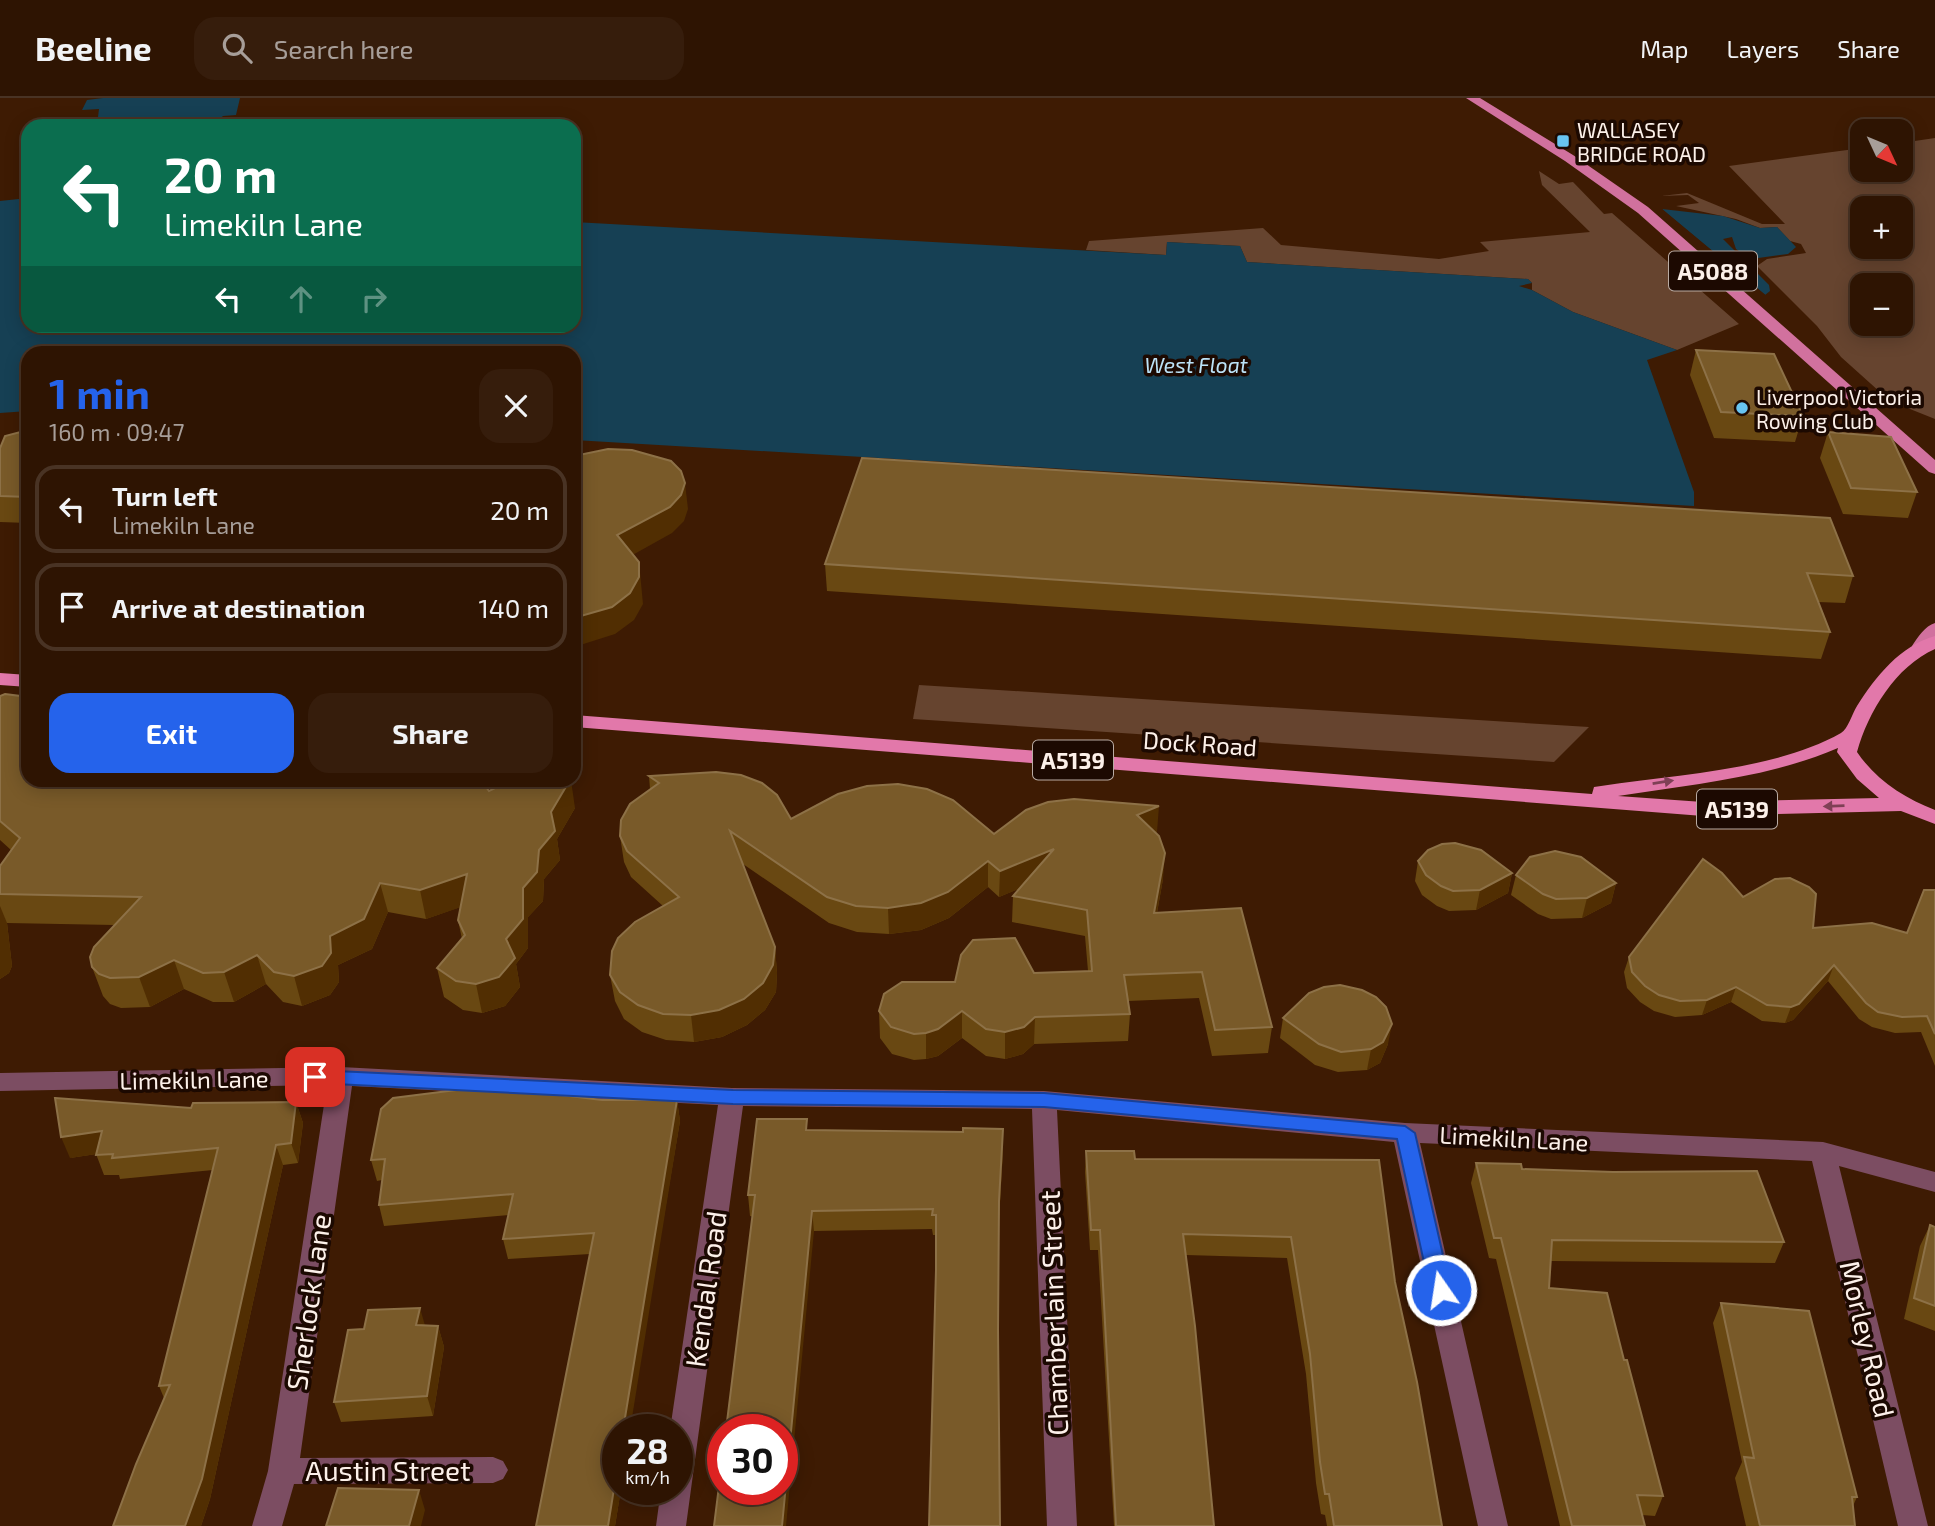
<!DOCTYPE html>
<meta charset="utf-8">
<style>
:root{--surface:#2e1402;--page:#361d0c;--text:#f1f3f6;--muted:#a79e99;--line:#493324;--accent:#2563eb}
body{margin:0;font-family:"Exo 2",sans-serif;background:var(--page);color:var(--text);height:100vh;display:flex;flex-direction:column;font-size:26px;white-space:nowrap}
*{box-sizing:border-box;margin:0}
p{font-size:23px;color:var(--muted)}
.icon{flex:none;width:38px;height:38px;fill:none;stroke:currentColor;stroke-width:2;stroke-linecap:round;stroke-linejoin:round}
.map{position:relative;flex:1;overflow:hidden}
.drawer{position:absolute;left:21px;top:248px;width:560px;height:441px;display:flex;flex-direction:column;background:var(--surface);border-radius:21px;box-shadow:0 4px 18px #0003,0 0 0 2px var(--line)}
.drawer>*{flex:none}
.banner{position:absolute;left:21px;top:21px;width:560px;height:214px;border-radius:21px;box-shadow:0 4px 18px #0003,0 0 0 2px var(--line);background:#0b6e4f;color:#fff;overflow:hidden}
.needle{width:46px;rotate:134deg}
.buttons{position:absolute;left:1850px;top:21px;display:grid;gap:14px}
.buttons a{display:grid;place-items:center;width:63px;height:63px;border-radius:14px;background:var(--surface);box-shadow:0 4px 18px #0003,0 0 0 2px var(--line);font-size:35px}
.speed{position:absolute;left:602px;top:1316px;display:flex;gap:14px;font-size:35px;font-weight:700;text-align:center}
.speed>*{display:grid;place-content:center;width:91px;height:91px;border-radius:50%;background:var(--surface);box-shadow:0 4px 18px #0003,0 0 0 2px var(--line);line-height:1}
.speed small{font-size:18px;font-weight:400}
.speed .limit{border:10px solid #d22;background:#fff;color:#111}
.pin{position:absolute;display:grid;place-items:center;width:60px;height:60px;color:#fff;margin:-30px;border-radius:14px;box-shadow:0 4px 10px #0006}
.me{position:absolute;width:77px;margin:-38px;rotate:347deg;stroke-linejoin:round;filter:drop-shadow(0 0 5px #0008)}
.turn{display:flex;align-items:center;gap:24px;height:147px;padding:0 28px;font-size:32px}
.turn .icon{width:91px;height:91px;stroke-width:2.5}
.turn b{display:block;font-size:49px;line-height:60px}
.lanes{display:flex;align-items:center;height:66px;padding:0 28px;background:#0003;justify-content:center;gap:35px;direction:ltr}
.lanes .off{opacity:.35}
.round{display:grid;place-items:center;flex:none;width:74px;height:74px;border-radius:21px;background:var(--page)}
.headline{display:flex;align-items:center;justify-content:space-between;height:119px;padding:0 28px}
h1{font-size:42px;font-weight:700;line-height:52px;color:var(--accent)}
.primary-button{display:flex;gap:14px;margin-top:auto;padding:14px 28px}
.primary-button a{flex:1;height:80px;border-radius:21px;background:var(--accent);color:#fff;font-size:28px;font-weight:700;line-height:80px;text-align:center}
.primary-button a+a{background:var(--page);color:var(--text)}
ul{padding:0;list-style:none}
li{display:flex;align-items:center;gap:21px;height:88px;margin:0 14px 10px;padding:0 14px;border:4px solid var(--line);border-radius:21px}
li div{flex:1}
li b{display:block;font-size:26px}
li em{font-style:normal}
header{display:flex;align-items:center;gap:42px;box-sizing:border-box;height:98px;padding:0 35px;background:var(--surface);border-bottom:2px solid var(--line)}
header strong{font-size:33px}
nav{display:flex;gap:38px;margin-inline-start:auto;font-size:24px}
.search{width:490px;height:63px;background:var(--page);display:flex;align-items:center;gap:18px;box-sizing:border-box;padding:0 24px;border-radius:21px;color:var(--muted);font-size:26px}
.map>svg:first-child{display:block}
.green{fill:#66442f;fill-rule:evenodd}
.water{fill:#164054}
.pier{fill:#3e1b03}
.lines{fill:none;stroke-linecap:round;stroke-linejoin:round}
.minor{fill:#7c4d62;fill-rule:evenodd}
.primary{fill:#d1719e;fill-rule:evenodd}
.trunk{fill:#e278aa;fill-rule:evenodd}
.wall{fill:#694812}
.shaded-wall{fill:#512e02}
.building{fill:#795a29;stroke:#8d7147;stroke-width:2}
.oneway{fill:#7f4056}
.route{fill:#2563eb;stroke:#184099;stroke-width:2}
.poi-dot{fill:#68c4f0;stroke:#1c0901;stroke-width:2.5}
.labels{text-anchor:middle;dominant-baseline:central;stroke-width:7;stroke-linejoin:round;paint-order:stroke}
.far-poi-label{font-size:21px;fill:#fcf0e9;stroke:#1c0901;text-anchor:start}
.far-water-label{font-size:21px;font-style:italic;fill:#bce3f8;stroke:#1c0901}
.shield{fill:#1c0901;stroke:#b9aba3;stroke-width:2}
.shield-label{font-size:23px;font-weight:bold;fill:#fcf0e9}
.street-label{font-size:24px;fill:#fcf0e9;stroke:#1c0901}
.near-street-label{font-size:28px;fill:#fcf0e9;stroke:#1c0901}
</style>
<header>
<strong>Beeline</strong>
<div class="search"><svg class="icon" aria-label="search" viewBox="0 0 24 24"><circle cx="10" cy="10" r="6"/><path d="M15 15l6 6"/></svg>Search here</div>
<nav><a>Map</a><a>Layers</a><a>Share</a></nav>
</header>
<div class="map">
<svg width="1935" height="1428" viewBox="0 0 1935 1428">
<rect width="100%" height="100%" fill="#3e1b03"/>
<g class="green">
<path d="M1935,40v281l-45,-18 -49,-44 -24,-31 -60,-60 10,-7 39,-6 -5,-9 -11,-3 -13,-14 -17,1 -24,-9 -60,-13 23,-3 -11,-8 -27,1 26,-3 75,31h23l-56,-58 133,-18v22h38l1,-27zM1862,110h38v39h-38zM1862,187h38v39h-38z"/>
<path d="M1539,73l20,13 14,-2 31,32 8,-1 127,111 -62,26 -104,-38 -41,-22v-7l-4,-4 -281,-17 -7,-16 -73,-4 -1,13 -80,-5 3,-9 174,-13 18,17 158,14 50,-8 -9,-9 110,-10 -48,-47z"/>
<path d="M919,587l670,42 -35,35 -641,-43z"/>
</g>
<g class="water">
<path d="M103,0h137l-4,17 -13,1 -12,10h-133l4,-8 16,-1 1,-8 -17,1 5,-10z"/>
<path d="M28,100v128h546v-104l592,33 1,-13 73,4 7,16 281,17 4,4 -13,3 13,4 41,22 104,38 -30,10 47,132v14l-1120,-66v-86h-546v57l-28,2v-212z"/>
<path d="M1662,111l61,7 37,12 17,-1 19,20 -8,7 -37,5 -15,-10 -4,-12 -9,2 46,46 1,6 -5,4z"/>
</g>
<path class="pier" d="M1658,111h4l106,88h-5z"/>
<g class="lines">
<path class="minor" d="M341,969l391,21 312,3 361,32 418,19 112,30v20l-96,-26 89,360h-30l-86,-365 -392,-18 88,383h-30l-84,-384 -337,-32 20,416h-30l-15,-417 -289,-3 -57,420h-30l5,-37h16v-59h-7l48,-325 -366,-19 -52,372 193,-1 10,4 5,9 -5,9 -10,4 -199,1 -12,42h-30l16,-55 59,-386 -327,6v-18z"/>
<g class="primary">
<path d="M1466,0h14l93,57 75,52 287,253v14l-6,-2 -291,-259 -73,-52z"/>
<path d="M1935,525v18l-7,9h-14l-2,-4c6,-9 13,-20 23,-23z"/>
</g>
<g class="trunk">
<path d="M1935,538v13c-39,17 -67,63 -78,103 19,28 47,46 78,58v14l-34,-13 -198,5 -1129,-89v-12l1018,79 2,-7 7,-1c76,-12 172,-15 240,-53 7,-4 11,-19 16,-27 18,-29 44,-61 78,-70zM1838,650l-1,4 20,27 22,19 -176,4 -85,-6c74,-12 150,-18 220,-48z"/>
<path d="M0,575l28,2v12l-28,-2z"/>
</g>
</g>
<g class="wall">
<path d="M1696,252l107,66 -8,26 -81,-4 -24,-63z"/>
<path d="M28,332v93l-28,-1v-74z"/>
<path d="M1828,334l89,60 -9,26 -65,-4 -23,-56z"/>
<path d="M862,360l991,118 -8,27 -27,-1 12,30 -9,27 -994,-68 -2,-27z"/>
<path d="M0,598l28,84 461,11 86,17 -18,31 3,21 -16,19 -1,22 -15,16v31l-12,16 4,23 -15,19 -23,7 -19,-3 -19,-13 -7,-29 25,-29 -4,-19 2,-13 -34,12 -38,-7 -16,37 -34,16 1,17 -9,13 -28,11 -19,-4 -17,-18 -32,18h-21l-29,-13 -34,18 -29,1 -11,-4 -7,-8 -11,-29 22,-42 -107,-2 5,43 -3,7 -9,6v-113l11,-16 -11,-10z"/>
<path d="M649,678l142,43 203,15 163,-2h-1l7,47 -6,34 115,114 -4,26 -56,3 -13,-58 -71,3 2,13 -2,27 -94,3 -11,10 -18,5 -19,-3 -24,-18 -24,18 -12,3 -12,1 -22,-6 -12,-16 -1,-27 76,-29 79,-9 54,-2 -3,-35 -73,-14 1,-26 5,-7 -19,8 -11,-10 -39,31 -28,12 -32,4 -32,-2 -28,-9 -86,-59 32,83 2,26 -1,19 -11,18 -18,15 -25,12 -28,5 -28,-2 -24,-8 -18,-13 -9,-18 -5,-26 53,-69 -32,-29 -7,-15 -4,-26 30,-47z"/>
<path d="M1418,763l94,12 -4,20 -32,17 -27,1 -12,-5 -15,-11 -7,-14z"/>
<path d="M1516,777l100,8 -5,20 -29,15 -31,1 -13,-5 -27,-19z"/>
<path d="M1935,792v176l-14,-34 -26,1 -23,-6 -13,-8 -31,-38 -35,39 -8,3 -23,-2 -31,-19 -29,13 -27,2 -21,-6 -14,-9 -13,-14 -3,-16 5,-15 114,-60 70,31 94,5z"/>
<path d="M1283,920l105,26 -8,19 -13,7 -29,2 -23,-7 -35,-27z"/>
<path d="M602,1002h75l3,21 -62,368h3l-6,37 -25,-272 -82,5 -5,-20 6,-24 -125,11 -5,-21 3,-25 -5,1 -6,-21z"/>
<path d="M296,1004l7,21 -5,40 -15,2 -73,334 -9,27h-88l51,-128 -5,-12 54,-216 -93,9 -1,-4h-15l-8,-21 -26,4 121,-50z"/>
<path d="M808,1032l195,20 -4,69 -63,16h-3l-1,-6 -118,2 -64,-15 -2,-21z"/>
<path d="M1086,1053l49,8 260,123 47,244h-115l-2,-11 -4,-1 -5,-31 -10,-109 -19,-116 -101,-3 28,271h-100l-16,-276h-8l-5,-78z"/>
<path d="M1476,1065l46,6 262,73 -9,21 -224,-2 -2,27 75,72 39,136 -8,20 -13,-1 3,11h-85l-64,-267 -7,-1 -18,-75z"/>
<path d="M1930,1127l5,2v104l-31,-12 16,-73z"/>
<path d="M1721,1205l136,194 -4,9 2,20h-109l-11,-48 7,-16 -29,-139z"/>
<path d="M425,1228h13l6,21 -11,69 -92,6 -7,-20z"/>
</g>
<g class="shaded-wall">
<path d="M685,385l3,26 -4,12 -12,12 -52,29 -3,-27z"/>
<path d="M639,464l4,42 -9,16 -19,14 -41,13v-29z"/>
<path d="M571,682l4,28 -18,31 3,21 -16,19 -1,22 -15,16v31l-12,16 4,23 -15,19 -23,7 -6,-29 30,-45 17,-51 16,-38 12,-38z"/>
<path d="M1159,708l-2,26 -22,9 2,-26z"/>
<path d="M1054,751l-1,26 -54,22 1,-26z"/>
<path d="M1165,755l-2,26 -11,60 2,-26z"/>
<path d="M988,763v26l-39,31 -28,12 -32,4 -1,-26z"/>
<path d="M1512,775l-4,20 -32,17 4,-20z"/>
<path d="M467,776l6,29 -47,16 -6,-29z"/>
<path d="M380,785l8,29 -16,37 -34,16 1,17 -9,13 -28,11 -8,-30z"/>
<path d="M1616,785l-5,20 -29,15 5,-20z"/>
<path d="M0,808l7,17 5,43 -3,7 -9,6z"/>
<path d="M775,849l2,26 -1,19 -11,18 -18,15 -25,12 -28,5 -3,-27z"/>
<path d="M257,857l9,29 -32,18 -10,-30z"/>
<path d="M174,862l10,29 -34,18 -11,-30z"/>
<path d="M1834,867l-6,16 -35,39 -8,3 6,-16z"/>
<path d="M1736,889l-5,15 -29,13 5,-15z"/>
<path d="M962,913v27l-24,18 -12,3v-26z"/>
<path d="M1035,919l-1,27 -11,10 -18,5v-27z"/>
<path d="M1392,926l-4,20 -8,19 -13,7 4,-21z"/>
<path d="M677,1002l3,21 -50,309h-7z"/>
<path d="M296,1004l7,21 -5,40 -7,-20z"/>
<path d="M1003,1031v21l-4,72v-21z"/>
<path d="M102,1033l8,21 -40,6 -9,-21z"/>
<path d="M276,1047l7,20 -73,334 -9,27h-16z"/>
<path d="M812,1113l2,20 -28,295h-4z"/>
<path d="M420,1210l6,21 -10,-4z"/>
<path d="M438,1228l6,21 -11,69 -6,-20z"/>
<path d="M618,1366v25h3l-6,37h-7z"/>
<path d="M419,1392l6,20 -4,16h-12z"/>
</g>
<g class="building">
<path d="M1696,252l78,4 29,62 -82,-4z"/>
<path d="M28,332v67l-28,-1v-48l5,-12z"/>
<path d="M1828,334l63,5 26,55 -66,-4z"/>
<path d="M608,351l24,1 39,11 10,10 4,12 -4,12 -11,12 -53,28 22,27v15l-9,16 -18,14 -38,11v-162z"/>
<path d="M862,360l968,60 23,58 -46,-3 23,59 -1005,-68z"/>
<path d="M5,596l23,3v83h453l8,11 23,-11h58l-19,32 4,19 -16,19 -2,22 -14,16v31l-17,20 9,19 -16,19 -23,7 -20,-3 -19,-13 28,-33 -7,-15 9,-46 -47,16 -40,-7 -16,36 -34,17 1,17 -9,13 -28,10 -20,-4 -17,-17 -33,17 -21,1 -29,-13 -35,17 -29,1 -11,-4 -7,-7 -2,-10 4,-10 47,-50 -141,-3v-28l20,-28 -20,-17v-125z"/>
<path d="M716,674l25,3 21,8 15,12 14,24 47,-25 29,-8 31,-2 29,5 26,11 41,34 32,-24 22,-8 26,-3 85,7 -22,9 22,21 6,17 -11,60 87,-5 31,119 -57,3 -13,-58 -78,3 6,39 -95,3 -11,10 -19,5 -19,-3 -24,-18 -24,18 -12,4 -12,1 -23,-7 -12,-16 5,-17 18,-12h53l6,-27 12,-15 42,-2 19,35 58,-2 -5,-61 -74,-14 41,-47 -54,22 -12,-10 -40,31 -27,11 -33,5 -32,-2 -29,-9 -97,-66 45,116 -2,18 -10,18 -19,16 -25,11 -28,5 -28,-1 -25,-9 -18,-13 -10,-17 2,-24 6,-13 17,-16 44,-25 -52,-46 -7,-15 1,-16 9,-16 29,-21 -10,-7z"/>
<path d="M1455,745l26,7 31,23 -32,17 -27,1 -12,-5 -15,-11 -8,-14 10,-11 14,-6z"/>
<path d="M1555,753l26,6 35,26 -29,15 -31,1 -13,-5 -27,-19 14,-18z"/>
<path d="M1703,761l19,14 21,24 32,-18 15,-1 19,9 7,7 -3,34 59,-5 35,10 17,-43h11v144l-8,-18 -25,1 -24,-5 -12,-9 -32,-38 -35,39 -8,3 -24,-2 -31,-18 -29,13 -27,1 -21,-6 -14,-9 -13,-14 -3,-15z"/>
<path d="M1340,887l22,5 14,7 10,10 6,17 -9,18 -12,7 -30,3 -22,-8 -36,-26 26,-25 15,-6z"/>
<path d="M488,988l114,14h75l-54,330h-5v34l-10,62h-72l58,-293 -91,6 10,-45 -134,11 6,-46 -14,1 10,-51 12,-11z"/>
<path d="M55,1000l136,10 2,-5 103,-1 -5,41 -15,2 -74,334 -17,47h-72l23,-62 34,-79 -11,1 59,-238 -106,10 1,-4 -17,1 6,-24 -41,6z"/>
<path d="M757,1021h50l-1,11 157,2v-4l40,1 -4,72 -1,129 2,196h-71l7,-256v-55h-4l1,-6 -121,2 -30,315h-68l9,-72v35h59v-59h-56l29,-235h-7z"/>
<path d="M1086,1053h48l1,8 244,1 16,122 22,100 25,144h-108l-5,-32h-4l-5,-32 -10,-108 -19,-117 -108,-3 12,92 19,200h-98l-16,-296h-9z"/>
<path d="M1476,1065l45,1 1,5 91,3 144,-1 27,71 -232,-2 -3,48 58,5 17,67h3l36,136 -26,-1 8,31h-73l-71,-288h-7z"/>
<path d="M1930,1127l5,2v79l-21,-8z"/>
<path d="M1721,1205l88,8 48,186h-5l3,29h-95l-16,-69 10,1z"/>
<path d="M420,1210l-4,17 22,1 -11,70 -93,6 14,-72 16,-1 4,-19z"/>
<path d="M338,1390l81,2 -10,36h-83z"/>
</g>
<defs><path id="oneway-solid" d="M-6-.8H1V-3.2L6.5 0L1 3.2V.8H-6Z" transform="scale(1.75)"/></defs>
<g class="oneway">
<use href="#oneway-solid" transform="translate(1663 684) rotate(-9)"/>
<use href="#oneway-solid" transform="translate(1834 708) rotate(178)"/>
</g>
<path class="route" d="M315,972l418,20 311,3 361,33 10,7 36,157 -3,6 -7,3 -8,-3 -3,-6 -33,-151 -353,-32 -311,-3 -418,-21 -9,-6z"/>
<g class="poi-dot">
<rect x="1556" y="36" width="14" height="14" rx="3.5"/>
<circle cx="1742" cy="310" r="7"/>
</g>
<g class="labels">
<g class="far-poi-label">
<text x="1577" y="31">WALLASEY<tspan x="1577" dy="24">BRIDGE ROAD</tspan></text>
<text x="1756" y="298">Liverpool Victoria<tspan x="1756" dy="24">Rowing Club</tspan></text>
</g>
<g class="far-water-label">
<text x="1196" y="266">West Float</text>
</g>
<g class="shield">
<rect x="1669" y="153.5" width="88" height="39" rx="5"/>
<rect x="1033" y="642.5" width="80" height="39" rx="5"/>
<rect x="1697" y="691.5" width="80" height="39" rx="5"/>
</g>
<g class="shield-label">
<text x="1713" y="173">A5088</text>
<text x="1073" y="662">A5139</text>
<text x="1737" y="711">A5139</text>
</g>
<g class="street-label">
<text transform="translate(1200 645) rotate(4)">Dock Road</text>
<text transform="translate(194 981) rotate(-1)">Limekiln Lane</text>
<text transform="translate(1514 1040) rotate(3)">Limekiln Lane</text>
</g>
<g class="near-street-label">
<text transform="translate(705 1191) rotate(-82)">Kendal Road</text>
<text transform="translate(308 1204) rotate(-82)">Sherlock Lane</text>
<text transform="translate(1053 1215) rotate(-92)">Chamberlain Street</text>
<text transform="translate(1868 1241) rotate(77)">Morley Road</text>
<text x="388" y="1372">Austin Street</text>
</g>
</g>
</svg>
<div class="buttons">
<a><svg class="needle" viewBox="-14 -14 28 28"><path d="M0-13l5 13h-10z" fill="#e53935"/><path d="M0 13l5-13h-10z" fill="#a79e99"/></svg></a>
<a>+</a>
<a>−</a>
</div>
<div class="speed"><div>28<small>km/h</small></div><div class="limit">30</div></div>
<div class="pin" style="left:315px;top:979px;background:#d93025"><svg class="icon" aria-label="arrive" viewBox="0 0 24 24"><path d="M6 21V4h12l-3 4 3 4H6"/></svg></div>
<svg class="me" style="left:1441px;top:1192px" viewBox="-20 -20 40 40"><circle r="17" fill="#2563eb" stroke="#fff" stroke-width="3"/><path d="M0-11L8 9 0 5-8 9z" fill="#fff"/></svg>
<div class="banner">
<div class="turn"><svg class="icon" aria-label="left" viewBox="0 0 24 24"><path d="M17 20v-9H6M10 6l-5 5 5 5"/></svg><div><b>20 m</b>Limekiln Lane</div></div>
<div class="lanes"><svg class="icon" aria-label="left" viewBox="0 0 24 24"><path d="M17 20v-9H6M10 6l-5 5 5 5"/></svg><svg class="icon off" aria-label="ahead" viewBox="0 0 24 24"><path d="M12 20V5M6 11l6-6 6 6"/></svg><svg class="icon off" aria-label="right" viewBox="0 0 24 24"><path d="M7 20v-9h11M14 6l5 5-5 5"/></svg></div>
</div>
<section class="drawer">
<div class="headline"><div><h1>1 min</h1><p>160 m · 09:47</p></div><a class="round"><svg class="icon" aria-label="close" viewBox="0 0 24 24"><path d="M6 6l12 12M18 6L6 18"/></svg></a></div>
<ul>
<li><svg class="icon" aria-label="left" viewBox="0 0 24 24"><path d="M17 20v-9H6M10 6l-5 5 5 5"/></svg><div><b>Turn left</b><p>Limekiln Lane</p></div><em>20 m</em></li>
<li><svg class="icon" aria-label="arrive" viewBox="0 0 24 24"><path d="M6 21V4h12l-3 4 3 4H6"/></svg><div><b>Arrive at destination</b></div><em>140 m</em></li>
</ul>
<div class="primary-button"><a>Exit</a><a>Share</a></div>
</section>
</div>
